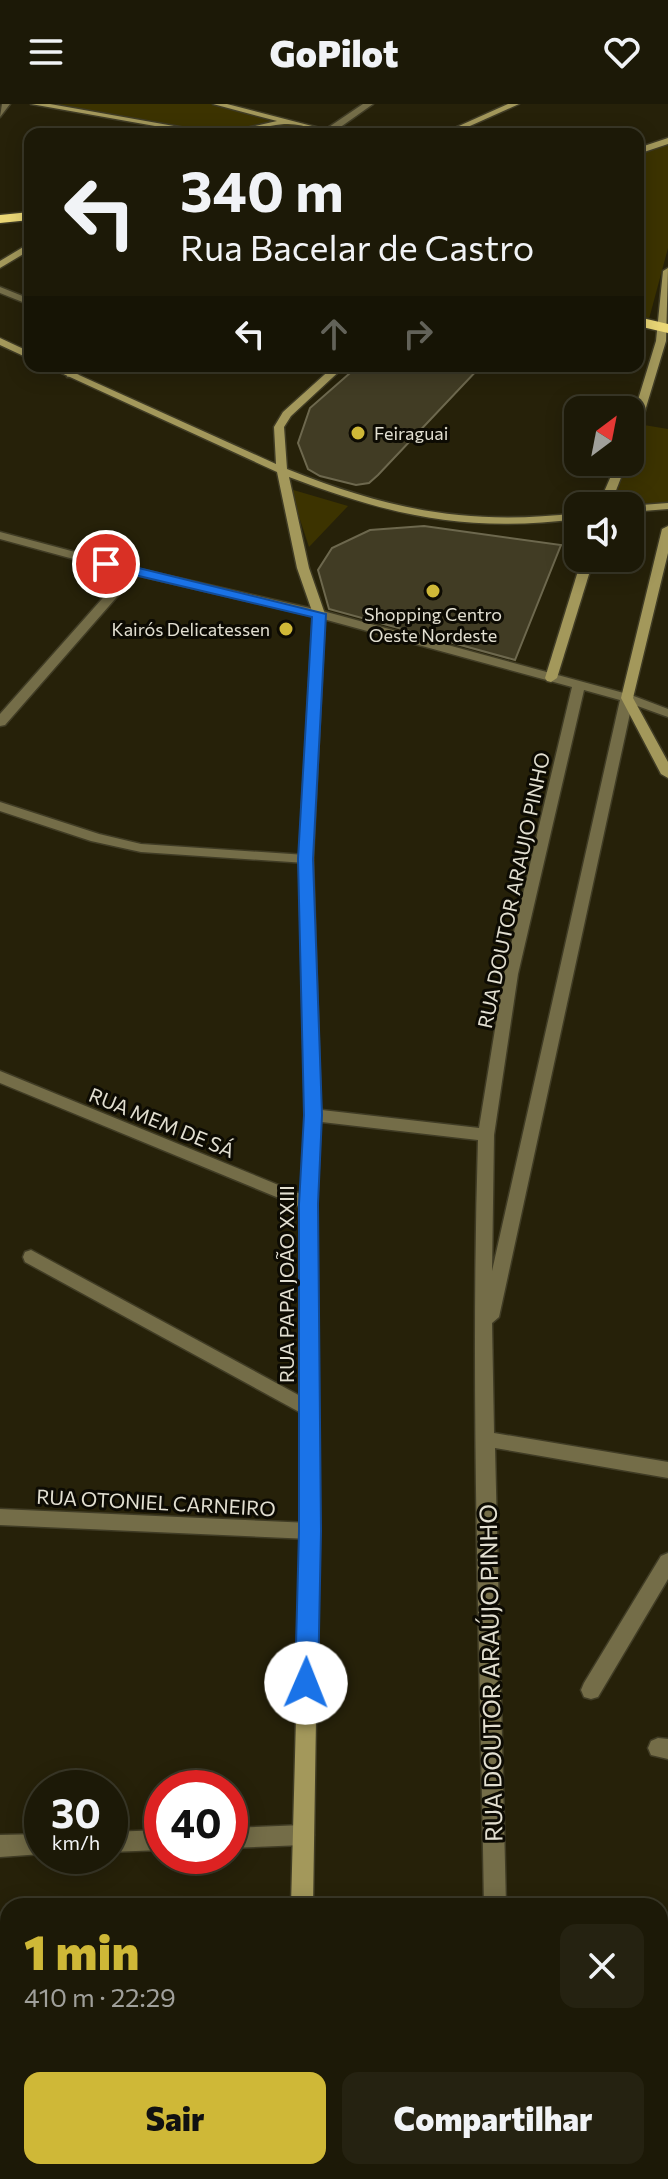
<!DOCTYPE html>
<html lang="pt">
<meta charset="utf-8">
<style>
:root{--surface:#1c1907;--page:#252211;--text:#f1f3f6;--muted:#a0a09b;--line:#3a3828;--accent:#cfb837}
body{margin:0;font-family:Commissioner,sans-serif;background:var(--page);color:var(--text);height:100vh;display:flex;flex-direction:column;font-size:30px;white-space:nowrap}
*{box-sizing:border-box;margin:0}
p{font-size:26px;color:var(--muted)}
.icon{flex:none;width:44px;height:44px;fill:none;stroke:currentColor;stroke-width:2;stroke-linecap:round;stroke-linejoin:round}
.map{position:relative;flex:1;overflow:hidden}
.sheet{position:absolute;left:0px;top:1794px;width:668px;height:282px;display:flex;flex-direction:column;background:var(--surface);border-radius:24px 24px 0 0;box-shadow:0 4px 20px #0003,0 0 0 2px var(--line)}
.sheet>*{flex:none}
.hud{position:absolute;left:24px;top:24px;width:620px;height:244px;border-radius:16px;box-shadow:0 4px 20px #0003,0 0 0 2px var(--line);background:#1c1907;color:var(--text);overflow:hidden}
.needle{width:52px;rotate:32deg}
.fabs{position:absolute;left:564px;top:292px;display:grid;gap:16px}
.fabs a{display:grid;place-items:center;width:80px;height:80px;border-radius:16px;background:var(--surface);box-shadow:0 4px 20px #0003,0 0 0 2px var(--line);font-size:40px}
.speed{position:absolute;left:24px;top:1666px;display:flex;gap:16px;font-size:40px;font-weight:700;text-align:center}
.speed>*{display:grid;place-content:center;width:104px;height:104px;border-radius:50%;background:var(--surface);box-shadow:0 4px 20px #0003,0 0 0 2px var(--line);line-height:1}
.speed small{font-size:20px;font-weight:400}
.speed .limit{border:12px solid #d22;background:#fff;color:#111}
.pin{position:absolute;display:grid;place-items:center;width:68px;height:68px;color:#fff;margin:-34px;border:4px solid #fff;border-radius:50%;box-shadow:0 2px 8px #0007}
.me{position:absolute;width:88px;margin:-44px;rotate:1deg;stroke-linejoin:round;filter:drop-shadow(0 0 6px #0008)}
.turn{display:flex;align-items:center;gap:28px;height:168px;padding:0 24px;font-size:36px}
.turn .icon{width:104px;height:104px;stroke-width:2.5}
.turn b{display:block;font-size:56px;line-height:68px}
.lanes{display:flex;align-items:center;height:76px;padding:0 24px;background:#0003;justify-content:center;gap:40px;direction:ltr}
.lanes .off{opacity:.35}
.round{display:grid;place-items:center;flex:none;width:84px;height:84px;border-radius:16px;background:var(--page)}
.headline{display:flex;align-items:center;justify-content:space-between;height:136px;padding:0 24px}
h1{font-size:48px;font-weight:800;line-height:60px;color:var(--accent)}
.action{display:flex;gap:16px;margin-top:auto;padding:16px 24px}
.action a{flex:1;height:92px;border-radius:16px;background:var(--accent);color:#111;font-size:32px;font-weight:800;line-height:92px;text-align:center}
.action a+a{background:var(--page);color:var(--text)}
header{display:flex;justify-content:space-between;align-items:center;height:104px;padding:0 24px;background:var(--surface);font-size:36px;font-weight:800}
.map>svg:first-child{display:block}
.green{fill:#3c3300}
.building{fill:#413c24;stroke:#6d684e;stroke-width:2}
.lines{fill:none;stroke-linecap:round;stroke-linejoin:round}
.street-casing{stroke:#403c25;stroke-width:3}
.secondary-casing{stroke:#403c25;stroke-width:3}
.highway-casing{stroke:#403c25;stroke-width:3}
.street{fill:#746d48;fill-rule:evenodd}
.secondary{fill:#a3985b;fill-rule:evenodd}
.highway{fill:#ead776;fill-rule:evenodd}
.route{fill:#1a73e8;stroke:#114b97;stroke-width:2}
.poi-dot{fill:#cfb837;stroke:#0d0b03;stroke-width:3}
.labels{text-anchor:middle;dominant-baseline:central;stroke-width:6;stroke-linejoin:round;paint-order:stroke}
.far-poi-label{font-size:18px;fill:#e2dfd1;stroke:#0d0b03;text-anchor:start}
.street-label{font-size:20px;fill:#e2dfd1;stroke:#0d0b03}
.near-street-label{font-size:24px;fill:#e2dfd1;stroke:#0d0b03}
</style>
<header><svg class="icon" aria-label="menu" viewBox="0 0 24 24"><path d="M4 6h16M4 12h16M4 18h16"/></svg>GoPilot<svg class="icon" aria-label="heart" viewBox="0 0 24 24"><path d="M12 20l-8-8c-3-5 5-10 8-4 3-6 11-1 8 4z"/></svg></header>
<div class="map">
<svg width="668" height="2075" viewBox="0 0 668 2075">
<rect width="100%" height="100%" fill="#262109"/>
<g class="green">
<path d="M35,0h182l113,30h-115z"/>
<path d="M668,38v106l-19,71 -11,-2v-166z"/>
<path d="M638,320l30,5v77h-64l18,-44h8v-18z"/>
<path d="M290,385l58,17 -39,41z"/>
</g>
<g class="building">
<path d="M358,262h123l-103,109 -9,8 -13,2 -36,-9 -12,-7 -10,-26 12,-35z"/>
<path d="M424,422l137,19 -46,115 -186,-51 -11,-39 14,-22 38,-18z"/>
</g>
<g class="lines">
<g class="street-casing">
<g id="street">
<path d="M2,0h8l-10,13z"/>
<path d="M363,0h10l-41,29h-6v-4z"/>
<path d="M0,183l30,12v6l-30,-12z"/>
<path d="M78,262h12l-15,11h-8v-4z"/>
<path d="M0,428l135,36 188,43 308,84 37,14v8l-36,-13 -133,613 -7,6 2,110 174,29v16l-173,-30 11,458h-22c-4,-255 -14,-511 -6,-766l-165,-19 -8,-6 8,-6 166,19 25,-154 68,-287 -256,-70 -180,-42 -131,150 -5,1v-12l125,-141 -125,-34zM584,586l36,10 -128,571 2,-136 24,-161z"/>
<path d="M0,698l99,32 42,10 165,11 7,4 -7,4 -165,-11 -50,-11 -91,-30z"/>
<path d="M0,967l315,129 2,4 -2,4h-12l-303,-125z"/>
<path d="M31,1146l284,154 3,5 -3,5 -6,3 -6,-3 -278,-152 -2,-5 2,-5z"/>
<path d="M0,1405l310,14 7,2 2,6 -2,6 -7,2 -310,-14z"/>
<path d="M668,1449v26l-70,118 -7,2 -7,-2 -3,-7 3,-7 77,-127z"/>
<path d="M658,1634l10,1v20l-17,-4 -3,-7 3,-7z"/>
<path d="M303,1721l7,3 4,7 -4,7 -7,3 -73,3v-20z"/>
<path d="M162,1726v20l-52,2v-20z"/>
<path d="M42,1730v20l-42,3v-22z"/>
<rect x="489" y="2068" width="24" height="7"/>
</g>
</g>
<g class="secondary-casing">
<g id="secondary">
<path d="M31,0h19l169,30h-19z"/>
<path d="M213,0h14l116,30c-19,0 -37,-10 -55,-10 -20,0 -45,10 -68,10l57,-13z"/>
<path d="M508,0h11l-67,30h-11z"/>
<path d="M668,34v6l-30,10v-6z"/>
<path d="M30,139v7l-30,18v-7z"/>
<path d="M668,164l-2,73 -31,103 -5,3v-21l26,-85 7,-70z"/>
<path d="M0,234l30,14v7l-30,-14z"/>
<path d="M46,262h13l217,98 -2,-37 9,-15 51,-46h11l-54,50 -7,11 3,42c102,41 182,57 291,44v6c-111,14 -186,-3 -289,-42l20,91 16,46 -12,245 8,256 -4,89 2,327 -6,375h-22l10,-375v-327l4,-89 -6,-256 14,-245 -16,-46 -20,-96z"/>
<path d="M617,358h10l-17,44h-12z"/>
<path d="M668,399v6l-38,3 -2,-6z"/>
<path d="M668,422v27l-35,145 35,64v16l-7,-4 -40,-76 41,-169z"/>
<path d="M582,454h12l-37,120 -6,4 -4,-1 -2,-3z"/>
<path d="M289,2068h24l-1,7h-24z"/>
</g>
</g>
<g class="highway-casing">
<g id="highway">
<path d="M30,108v8l-30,3v-8z"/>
<path d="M638,213l30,7v9l-30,-7z"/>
</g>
</g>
<use href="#street" class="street"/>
<use href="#secondary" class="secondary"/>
<use href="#highway" class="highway"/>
</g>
<path class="route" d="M106,456l220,54 -13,245 9,256 -4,89 3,327 -3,152 -4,8 -8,3 -8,-3 -3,-8 4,-152v-327l5,-89 -6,-256 14,-242 -211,-50 -2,-3z"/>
<g class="poi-dot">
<circle cx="358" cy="329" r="8"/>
<circle cx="433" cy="487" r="8"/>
<circle cx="286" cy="525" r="8"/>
</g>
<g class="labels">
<g class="far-poi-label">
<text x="374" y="329">Feiraguai</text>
<text x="433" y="510" text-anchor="middle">Shopping Centro<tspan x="433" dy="21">Oeste Nordeste</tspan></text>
<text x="270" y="525" text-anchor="end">Kairós Delicatessen</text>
</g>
<g class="street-label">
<text transform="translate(513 786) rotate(-78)">RUA DOUTOR ARAUJO PINHO</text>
<text transform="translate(162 1018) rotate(22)">RUA MEM DE SÁ</text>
<text transform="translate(286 1180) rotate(-90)">RUA PAPA JOÃO XXIII</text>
<text transform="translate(156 1398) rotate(3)">RUA OTONIEL CARNEIRO</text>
</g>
<g class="near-street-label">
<text transform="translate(490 1569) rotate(-91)">RUA DOUTOR ARAÚJO PINHO</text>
</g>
</g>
</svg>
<div class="fabs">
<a><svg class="needle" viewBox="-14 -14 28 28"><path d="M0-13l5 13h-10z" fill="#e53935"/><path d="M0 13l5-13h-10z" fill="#a0a09b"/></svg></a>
<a><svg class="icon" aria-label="sound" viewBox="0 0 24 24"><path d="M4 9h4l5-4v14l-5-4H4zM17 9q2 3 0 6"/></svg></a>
</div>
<div class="speed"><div>30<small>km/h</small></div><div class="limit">40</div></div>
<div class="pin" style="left:106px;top:460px;background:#d93025"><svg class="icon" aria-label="arrive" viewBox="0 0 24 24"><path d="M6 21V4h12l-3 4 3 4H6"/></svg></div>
<svg class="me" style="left:306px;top:1579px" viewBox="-20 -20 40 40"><circle r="19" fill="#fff"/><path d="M0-13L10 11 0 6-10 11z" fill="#1a73e8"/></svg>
<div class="hud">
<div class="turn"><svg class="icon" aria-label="left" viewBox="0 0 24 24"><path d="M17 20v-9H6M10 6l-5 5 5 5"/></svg><div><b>340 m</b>Rua Bacelar de Castro</div></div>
<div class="lanes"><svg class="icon" aria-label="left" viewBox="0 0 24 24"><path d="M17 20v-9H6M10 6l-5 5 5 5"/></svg><svg class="icon off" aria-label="ahead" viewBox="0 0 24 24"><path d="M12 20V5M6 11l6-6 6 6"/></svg><svg class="icon off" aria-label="right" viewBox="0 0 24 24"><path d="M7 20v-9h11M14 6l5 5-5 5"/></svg></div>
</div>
<section class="sheet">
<div class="headline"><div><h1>1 min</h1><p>410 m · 22:29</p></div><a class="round"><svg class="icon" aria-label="close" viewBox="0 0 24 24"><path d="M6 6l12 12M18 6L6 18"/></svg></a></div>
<div class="action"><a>Sair</a><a>Compartilhar</a></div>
</section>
</div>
